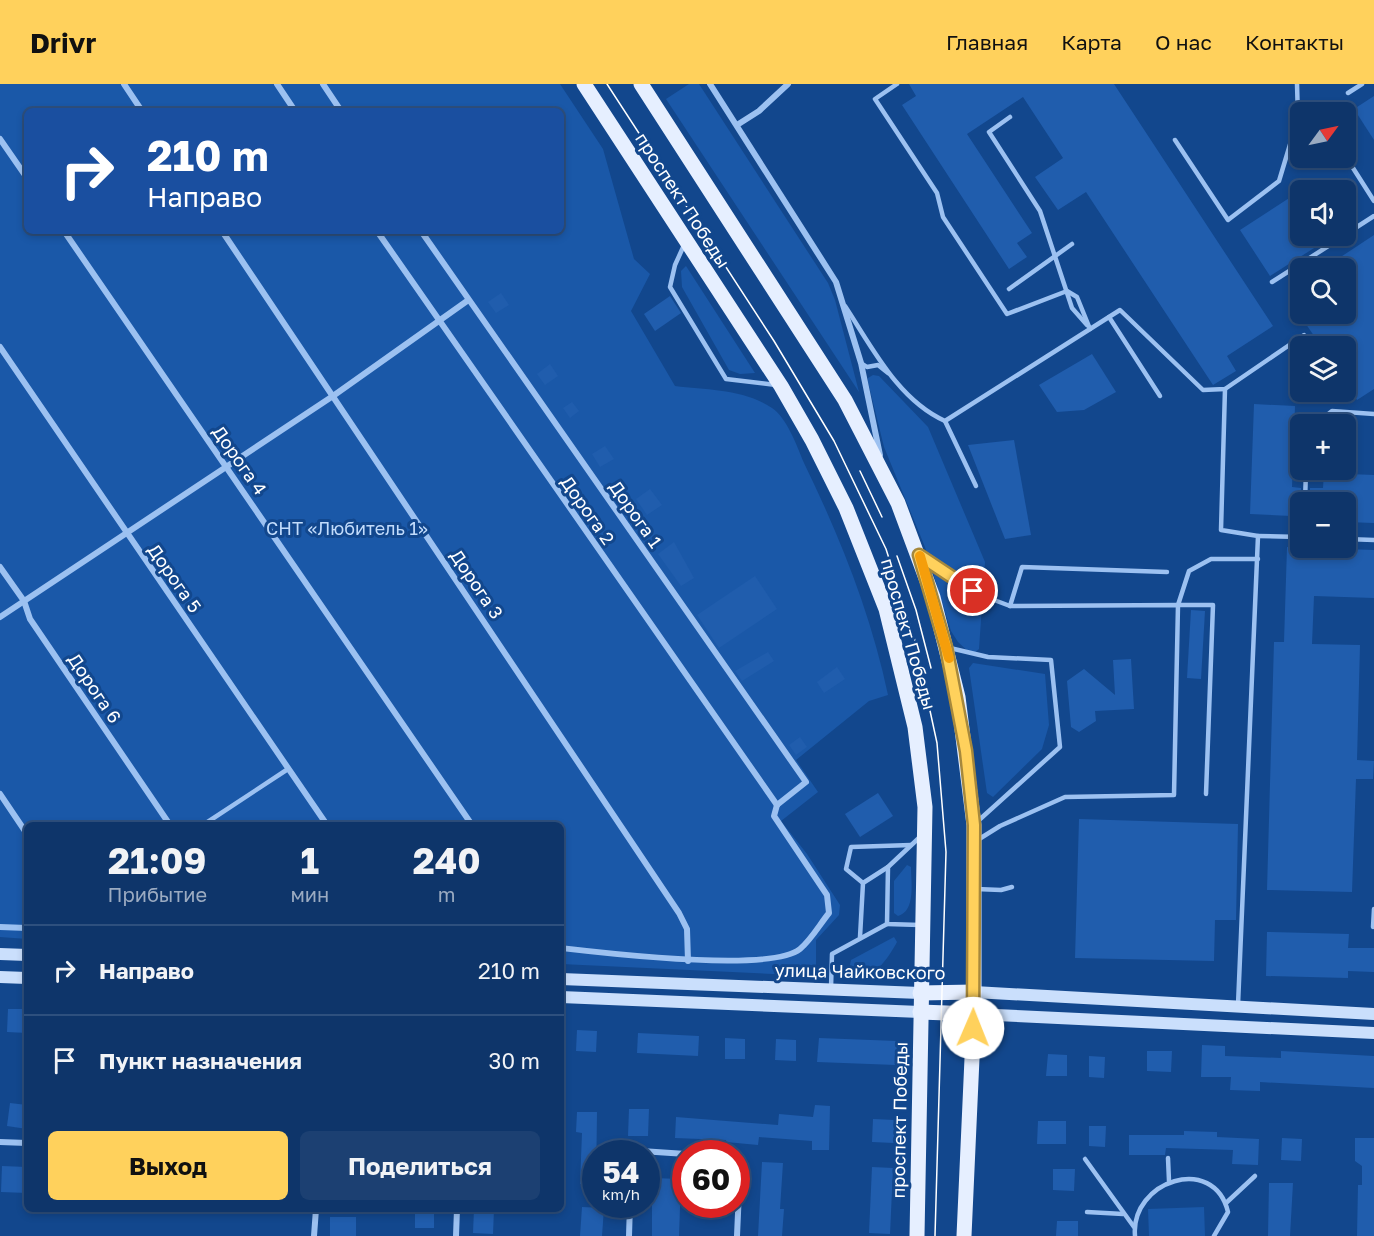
<!DOCTYPE html>
<html lang="ru">
<meta charset="utf-8">
<style>
:root{--surface:#0e356a;--page:#1c4072;--text:#f1f3f6;--muted:#9babc1;--line:#2e507e;--accent:#ffd15c}
body{margin:0;font-family:"Golos Text",sans-serif;background:var(--page);color:var(--text);height:100vh;display:flex;flex-direction:column;font-size:22px;white-space:nowrap}
*{box-sizing:border-box;margin:0}
p{font-size:20px;color:var(--muted)}
.icon{flex:none;width:33px;height:33px;fill:none;stroke:currentColor;stroke-width:2;stroke-linecap:round;stroke-linejoin:round}
.map{position:relative;flex:1;overflow:hidden}
.side{position:absolute;left:24px;top:738px;width:540px;height:390px;display:flex;flex-direction:column;background:var(--surface);border-radius:9px;box-shadow:0 3px 9px #0003,0 0 0 2px var(--line)}
.side>*{flex:none}
.hud{position:absolute;left:24px;top:24px;width:540px;height:126px;border-radius:9px;box-shadow:0 3px 9px #0003,0 0 0 2px var(--line);background:#1a4fa0;color:#fff;overflow:hidden}
.needle{width:39px;rotate:57deg}
.buttons{position:absolute;left:1290px;top:18px;display:grid;gap:12px}
.buttons a{display:grid;place-items:center;width:66px;height:66px;border-radius:9px;background:var(--surface);box-shadow:0 3px 9px #0003,0 0 0 2px var(--line);font-size:30px}
.speed{position:absolute;left:582px;top:1056px;display:flex;gap:12px;font-size:30px;font-weight:700;text-align:center}
.speed>*{display:grid;place-content:center;width:78px;height:78px;border-radius:50%;background:var(--surface);box-shadow:0 3px 9px #0003,0 0 0 2px var(--line);line-height:1}
.speed small{font-size:15px;font-weight:400}
.speed .limit{border:9px solid #d22;background:#fff;color:#111}
.pin{position:absolute;display:grid;place-items:center;width:51px;height:51px;color:#fff;margin:-26px;border:3px solid #fff;border-radius:50%;box-shadow:0 2px 6px #0007}
.me{position:absolute;width:66px;margin:-33px;rotate:1deg;stroke-linejoin:round;filter:drop-shadow(0 0 4px #0008)}
.turn{display:flex;align-items:center;gap:21px;height:126px;padding:0 24px;font-size:27px}
.turn .icon{width:78px;height:78px;stroke-width:2.5}
.turn b{display:block;font-size:42px;line-height:51px}
.eta{display:flex;justify-content:space-evenly;align-items:center;height:102px;text-align:center}
.eta b{font-size:36px;font-weight:700;line-height:42px}
.action{display:flex;gap:12px;margin-top:auto;padding:12px 24px}
.action a{flex:1;height:69px;border-radius:9px;background:var(--accent);color:#111;font-size:24px;font-weight:700;line-height:69px;text-align:center}
.action a+a{background:var(--page);color:var(--text)}
ul{padding:0;list-style:none}
li{display:flex;align-items:center;gap:18px;height:90px;padding:0 24px;border-top:2px solid var(--line)}
li div{flex:1}
li b{display:block;font-size:22px}
li em{font-style:normal}
header{display:flex;align-items:center;gap:36px;box-sizing:border-box;height:84px;padding:0 30px;background:var(--accent);color:#111}
header strong{font-size:28px}
nav{display:flex;gap:33px;margin-inline-start:auto;font-size:21px}
.map>svg:first-child{display:block}
.green{fill:#1a58a8;fill-rule:evenodd}
.building{fill:#205dad}
.lines{fill:none;stroke-linecap:round;stroke-linejoin:round}
.lane{stroke:#9cc1f1;stroke-width:4.5}
.street{stroke:#9cc1f1;stroke-width:6}
.secondary{stroke:#cadffc;stroke-width:12}
.primary{stroke:#e6efff;stroke-width:15}
.tram{stroke:#fff;stroke-width:1.5}
.route-casing{stroke:#a6883c;stroke-width:15}
.route{stroke:#ffd15c;stroke-width:10}
.slow{stroke:#f59e0b;stroke-width:10}
.labels{text-anchor:middle;dominant-baseline:central;stroke-width:6;stroke-linejoin:round;paint-order:stroke}
.street-label{font-size:18px;fill:#fff;stroke:#12478d}
.park-label{font-size:18px;fill:#c2dcfc;stroke:#12478d}
</style>
<header>
<strong>Drivr</strong>
<nav><a>Главная</a><a>Карта</a><a>О нас</a><a>Контакты</a></nav>
</header>
<div class="map">
<svg width="1374" height="1152" viewBox="0 0 1374 1152">
<rect width="100%" height="100%" fill="#12478d"/>
<g class="green">
<path d="M0,0h560l43,65 31,110 16,15 -19,37 44,75c32,4 69,3 97,22 15,10 25,38 32,55 36,74 67,151 84,232l-19,6 -73,59 22,32 -37,29 26,33 33,51 -1,10 -23,25v36l-255,-12v-139h-534v114l-27,-2zM27,27h534v120h-534z"/>
<path d="M689,0h10l129,199 7,17 24,92 -193,-293z"/>
<path d="M686,182l69,107 -15,1 -11,-4 -47,-83 -1,-16z"/>
<path d="M873,291l6,1 49,51 57,135 -6,87 -7,6 -14,-13 -7,-11 -26,-84 -41,-100 -16,-65v-4z"/>
<path d="M973,579l72,11 4,51 -7,24 -49,48 -6,-4 -18,-125z"/>
<path d="M907,781l4,2c0,15 5,44 -13,49l-4,-3v-32z"/>
<path d="M894,853l3,5c-8,15 -28,46 -49,32l3,-14z"/>
<path d="M1204,1123l1,29h-56l-1,-27z"/>
</g>
<g class="building">
<path d="M909,0h205l159,242 -46,30 9,15 -23,14 -127,-193 -28,18 -23,-33 28,-19 -40,-61 -56,37 65,99 -15,10 10,14 -18,12 -107,-164 14,-9z"/>
<path d="M1374,12v44l-20,-31z"/>
<path d="M1300,107v45h33l-63,40 -30,-46z"/>
<path d="M1374,151v154l-17,11 -11,-17v-37h-25l-22,-32h47v-43l4,-3h-26z"/>
<path d="M501,209l8,12 -13,8 -8,-11z"/>
<path d="M670,212l11,17 -26,18 -11,-17z"/>
<path d="M1092,270l24,38 -32,18 -27,2 -18,-27z"/>
<path d="M550,280l8,12 -13,9 -8,-11z"/>
<path d="M572,318l7,9 -9,7 -7,-10z"/>
<path d="M1254,320l41,2 -3,81 9,1v11h-9l-1,17 -41,-2z"/>
<path d="M1014,356l17,95 -26,4 -37,-94z"/>
<path d="M605,362l9,13 -14,8 -8,-13z"/>
<path d="M1324,389l50,2v48l-28,-1v-20l-36,-2v-12h13z"/>
<path d="M650,405l12,16 -15,10 -11,-16z"/>
<path d="M674,458l20,36 -13,8 -23,-32z"/>
<path d="M1287,463l87,3v48l-60,-2 -2,48 48,1 -3,115 17,1 -1,18h-17l-4,113 -85,-2 7,-248h10z"/>
<path d="M755,492l22,33 -58,39 -22,-33z"/>
<path d="M1191,526l14,1 -4,68 -14,-1z"/>
<path d="M768,568l6,9 -32,20 -7,-10z"/>
<path d="M1131,575l3,50 -39,2 1,10 -17,11 -8,-5 -4,-46 17,-12 31,26 -2,-35z"/>
<path d="M837,583l8,12 -21,14 -7,-11z"/>
<path d="M800,653l7,10 -11,8 -7,-10z"/>
<path d="M878,709l15,23 -33,21 -15,-23z"/>
<path d="M1079,735l159,5 -2,96h-21l-1,41 -139,-3z"/>
<path d="M1267,848l82,2 -1,14h26v24l-26,-1v7l-82,-2z"/>
<path d="M8,925h19v24l-20,-1z"/>
<path d="M577,946l20,1 -1,21 -20,-1z"/>
<path d="M638,949l61,3 -1,20 -61,-3z"/>
<path d="M725,954l20,1v20h-20z"/>
<path d="M819,954l78,3 -1,24 -79,-3z"/>
<path d="M776,955l20,1v21l-21,-1z"/>
<path d="M1202,961l23,1v10l56,2v-7l93,5v32l-114,-6v9l-30,-1 1,-13h-30z"/>
<path d="M1147,967h25l-1,21 -24,-1z"/>
<path d="M1048,970l19,1v21h-21z"/>
<path d="M1089,972l16,1 -1,21 -15,-1z"/>
<path d="M10,1019l17,2v24l-20,-3z"/>
<path d="M815,1021l15,1 -1,44h-17v-9l-53,-4 -1,8 -32,-3v-2l-51,-2 1,-21 102,8 1,-11 34,3z"/>
<path d="M629,1025h20l-1,27h-20z"/>
<path d="M577,1028h20l-1,72h-16l2,-51 -6,-1z"/>
<path d="M873,1035l22,1 -1,23 -22,-1z"/>
<path d="M1038,1037h28v23h-29z"/>
<path d="M1089,1042h17l-1,21 -16,-1z"/>
<path d="M1184,1047l33,1v5l42,2 -1,26 -26,-1 1,-14 -67,-2 -1,7h-36v-20h55z"/>
<path d="M1282,1054l20,1 -1,22 -20,-1z"/>
<path d="M1355,1054h19v98h-17l1,-51h4v-19l-7,-5z"/>
<path d="M762,1078l21,1 -3,46h4l-2,27h-24z"/>
<path d="M2,1082l25,1v26l-26,-1z"/>
<path d="M872,1083l21,1 -3,66 -21,-1z"/>
<path d="M1053,1085h22l-1,22 -21,-1z"/>
<path d="M652,1094l29,1 -2,57h-27z"/>
<path d="M1269,1099h24l-3,53h-22z"/>
<path d="M582,1123l22,1 -2,28h-22z"/>
<rect x="415" y="1125" width="19" height="19"/>
<path d="M474,1125h20l-1,25 -20,-1z"/>
<rect x="330" y="1133" width="26" height="19"/>
<path d="M1057,1137h21v15h-22z"/>
</g>
<g class="lines">
<g class="lane">
<path d="M897,0l-22,15 62,94 6,24 64,97 60,-23 10,6 13,32"/>
<path d="M1348,9l14,-9"/>
<path d="M1010,33l-21,15 51,79 32,97 15,17"/>
<path d="M1175,56l53,80 51,-39 19,-63 -1,-34"/>
<path d="M1346,73l28,44"/>
<path d="M1346,150l28,-18"/>
<path d="M685,159l-10,22 -5,22 56,92 50,6"/>
<path d="M1272,198l72,-46"/>
<path d="M1009,205l63,-45"/>
<path d="M845,222c27,41 53,94 100,115l175,-111 83,80 22,-1 79,-54"/>
<path d="M1109,233l51,79"/>
<path d="M861,279l6,4 11,-2 10,8"/>
<path d="M1225,305l-4,141 37,6 -20,469"/>
<path d="M945,337l31,65"/>
<path d="M1316,340l16,-13 42,3"/>
<path d="M1305,418l1,-32"/>
<path d="M1258,452l42,1"/>
<path d="M1346,455l28,1"/>
<path d="M923,474l50,34 37,14 168,-1 -4,190 -109,2 -65,29 -24,15"/>
<path d="M1010,522l12,-39 145,5"/>
<path d="M950,564l38,9 63,3 9,87 -82,74"/>
<path d="M1206,710l7,-189h-35l11,-34 22,-12h47"/>
<path d="M203,741l85,-56"/>
<path d="M863,799l-17,-14 5,-22 60,-2"/>
<path d="M976,805l25,1 11,-3"/>
<path d="M920,841l-33,-1 1,-57 33,-31"/>
<path d="M1373,843l1,-18"/>
<path d="M860,853l3,-54 25,-16"/>
<path d="M831,904l1,-34 55,-30"/>
<path d="M1168,1074l1,23"/>
<path d="M1085,1075l49,68"/>
<path d="M1226,1119l29,-27"/>
<path d="M1087,1128l36,2"/>
<path d="M1135,1152c-5,-55 79,-83 93,-24l-14,24"/>
</g>
<g class="street">
<path d="M124,0l18,27"/>
<path d="M277,0l18,27"/>
<path d="M323,0l18,27"/>
<path d="M710,0l126,198 25,81 19,92"/>
<path d="M737,41l22,-14 29,-27"/>
<path d="M0,55l27,39"/>
<path d="M64,147l408,594"/>
<path d="M222,147l457,682 8,16 1,32"/>
<path d="M377,147l400,574"/>
<path d="M421,147l385,551 -29,23"/>
<path d="M0,263l327,478"/>
<path d="M0,483l24,34 6,18 140,206"/>
<path d="M0,533l333,-221 134,-95"/>
<path d="M0,710l27,40"/>
<path d="M0,843l27,1"/>
<path d="M561,864c43,5 209,25 239,1 11,-9 20,-25 29,-36l-2,-18 -53,-79 3,-11"/>
<path d="M0,1058l27,1"/>
<path d="M635,1070l6,-3 45,3"/>
<path d="M736,1077l4,7 -3,68"/>
<path d="M314,1152l2,-27"/>
<path d="M456,1152l1,-27"/>
<path d="M629,1152l1,-32"/>
</g>
<g class="secondary">
<path d="M0,870l27,1"/>
<path d="M0,893l27,1"/>
<path d="M561,895l359,14"/>
<path d="M974,908l400,22"/>
<path d="M561,913l359,15"/>
<path d="M974,930l400,19"/>
</g>
<g class="primary">
<path d="M584,0l197,302 31,54 34,68 40,101 29,118 10,80 -8,429"/>
<path d="M641,0l204,316 53,103 35,94 25,100 16,128v189l-10,222"/>
<path d="M920,909l54,-1"/>
<path d="M920,928l54,2"/>
</g>
<g class="tram">
<path d="M607,0l167,257 60,100 52,108 28,88 23,106 9,109 -11,384"/>
<path d="M860,387l22,46"/>
<path d="M897,472l19,54 15,58"/>
</g>
</g>
<g class="lines">
<g class="route-casing">
<path id="route" d="M973,507l-54,-36 27,92 20,104 8,74 -1,203"/>
</g>
<use href="#route" class="route"/>
<path class="slow" d="M920,472l29,102"/>
</g>
<g class="labels">
<g class="street-label">
<text transform="translate(683 116) rotate(57)">проспект Победы</text>
<text transform="translate(240 376) rotate(55)">Дорога 4</text>
<text transform="translate(588 426) rotate(55)">Дорога 2</text>
<text transform="translate(636 430) rotate(55)">Дорога 1</text>
<text transform="translate(175 494) rotate(55)">Дорога 5</text>
<text transform="translate(477 500) rotate(56)">Дорога 3</text>
<text transform="translate(909 550) rotate(74)">проспект Победы</text>
<text transform="translate(95 604) rotate(56)">Дорога 6</text>
<text transform="translate(860 887) rotate(1)">улица Чайковского</text>
<text transform="translate(899 1036) rotate(-89)">проспект Победы</text>
</g>
<g class="park-label">
<text x="347" y="444">СНТ «Любитель 1»</text>
</g>
</g>
</svg>
<div class="buttons">
<a><svg class="needle" viewBox="-14 -14 28 28"><path d="M0-13l5 13h-10z" fill="#e53935"/><path d="M0 13l5-13h-10z" fill="#9babc1"/></svg></a>
<a><svg class="icon" aria-label="sound" viewBox="0 0 24 24"><path d="M4 9h4l5-4v14l-5-4H4zM17 9q2 3 0 6"/></svg></a>
<a><svg class="icon" aria-label="search" viewBox="0 0 24 24"><circle cx="10" cy="10" r="6"/><path d="M15 15l6 6"/></svg></a>
<a><svg class="icon" aria-label="layers" viewBox="0 0 24 24"><path d="M12 4l9 5-9 5-9-5zM3 14l9 5 9-5"/></svg></a>
<a>+</a>
<a>−</a>
</div>
<div class="speed"><div>54<small>km/h</small></div><div class="limit">60</div></div>
<div class="pin" style="left:973px;top:507px;background:#d93025"><svg class="icon" aria-label="arrive" viewBox="0 0 24 24"><path d="M6 21V4h12l-3 4 3 4H6"/></svg></div>
<svg class="me" style="left:973px;top:944px" viewBox="-20 -20 40 40"><circle r="19" fill="#fff"/><path d="M0-13L10 11 0 6-10 11z" fill="#ffd15c"/></svg>
<div class="hud">
<div class="turn"><svg class="icon" aria-label="right" viewBox="0 0 24 24"><path d="M7 20v-9h11M14 6l5 5-5 5"/></svg><div><b>210 m</b>Направо</div></div>
</div>
<section class="side">
<div class="eta">
<div><b>21:09</b><p>Прибытие</p></div>
<div><b>1</b><p>мин</p></div>
<div><b>240</b><p>m</p></div>
</div>
<ul>
<li><svg class="icon" aria-label="right" viewBox="0 0 24 24"><path d="M7 20v-9h11M14 6l5 5-5 5"/></svg><div><b>Направо</b></div><em>210 m</em></li>
<li><svg class="icon" aria-label="arrive" viewBox="0 0 24 24"><path d="M6 21V4h12l-3 4 3 4H6"/></svg><div><b>Пункт назначения</b></div><em>30 m</em></li>
</ul>
<div class="action"><a>Выход</a><a>Поделиться</a></div>
</section>
</div>
